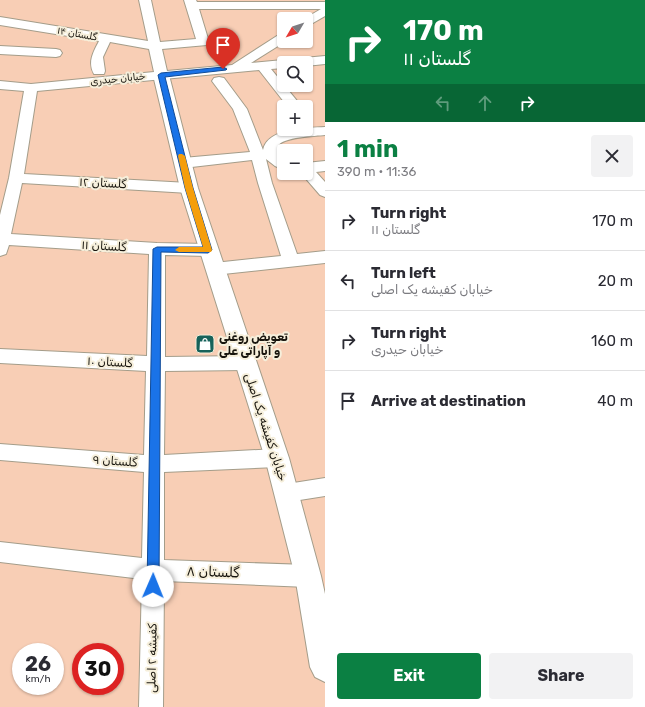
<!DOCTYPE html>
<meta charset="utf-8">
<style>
:root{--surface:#fff;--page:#f2f2f3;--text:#2b2b33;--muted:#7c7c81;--line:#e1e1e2;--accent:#0b8043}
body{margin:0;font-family:Rubik,Vazirmatn,sans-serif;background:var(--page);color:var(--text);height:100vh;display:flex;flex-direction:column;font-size:15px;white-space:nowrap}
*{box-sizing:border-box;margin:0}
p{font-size:13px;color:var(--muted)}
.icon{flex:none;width:22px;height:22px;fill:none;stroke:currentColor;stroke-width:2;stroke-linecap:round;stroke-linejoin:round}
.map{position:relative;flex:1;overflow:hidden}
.details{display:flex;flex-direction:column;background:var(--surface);width:320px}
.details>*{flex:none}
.guide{background:#0b8043;color:#fff;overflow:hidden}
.needle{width:26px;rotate:231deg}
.tools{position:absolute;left:277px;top:12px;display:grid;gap:8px}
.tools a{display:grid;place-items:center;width:36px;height:36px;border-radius:4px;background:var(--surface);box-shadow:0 1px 3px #0004;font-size:20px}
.speed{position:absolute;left:12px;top:643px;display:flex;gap:8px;font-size:20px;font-weight:700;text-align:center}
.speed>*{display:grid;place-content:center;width:52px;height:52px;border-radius:50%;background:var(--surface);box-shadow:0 1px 3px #0004;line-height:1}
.speed small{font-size:10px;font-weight:400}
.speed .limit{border:6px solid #d22;background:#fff;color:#111}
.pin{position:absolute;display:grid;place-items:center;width:34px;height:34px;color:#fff;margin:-41px -17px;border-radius:50% 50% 50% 0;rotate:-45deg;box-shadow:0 0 4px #0007}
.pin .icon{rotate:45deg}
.me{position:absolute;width:44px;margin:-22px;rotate:1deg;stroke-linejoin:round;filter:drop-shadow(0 0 3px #0008)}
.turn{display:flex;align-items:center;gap:14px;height:84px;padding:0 12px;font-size:18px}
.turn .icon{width:52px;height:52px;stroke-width:2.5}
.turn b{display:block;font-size:28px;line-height:34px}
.lanes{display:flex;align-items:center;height:38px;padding:0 12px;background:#0003;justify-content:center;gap:20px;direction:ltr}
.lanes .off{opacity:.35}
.round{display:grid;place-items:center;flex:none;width:42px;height:42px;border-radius:4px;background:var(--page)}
.summary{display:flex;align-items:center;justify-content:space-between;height:68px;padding:0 12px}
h1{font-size:24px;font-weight:700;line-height:30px;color:var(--accent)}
.button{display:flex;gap:8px;margin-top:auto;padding:8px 12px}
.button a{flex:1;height:46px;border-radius:4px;background:var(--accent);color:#fff;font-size:16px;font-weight:700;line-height:46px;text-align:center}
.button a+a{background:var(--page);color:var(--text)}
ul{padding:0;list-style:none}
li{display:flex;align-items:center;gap:12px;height:60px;padding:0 12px;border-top:1px solid var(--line)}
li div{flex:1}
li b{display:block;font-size:15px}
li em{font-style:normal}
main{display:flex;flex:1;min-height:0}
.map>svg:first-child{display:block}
.green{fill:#f8ceb5;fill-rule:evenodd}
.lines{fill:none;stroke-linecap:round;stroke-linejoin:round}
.minor-casing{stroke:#a49d8a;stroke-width:2}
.major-casing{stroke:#a49d8a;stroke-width:2}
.minor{fill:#fff;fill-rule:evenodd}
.major{fill:#fff;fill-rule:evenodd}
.route{fill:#1a73e8;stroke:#114b97}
.slow{fill:#f59e0b}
.labels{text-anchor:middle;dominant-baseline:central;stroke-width:4;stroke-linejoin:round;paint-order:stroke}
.far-street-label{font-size:10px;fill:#18150e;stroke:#f6efdb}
.street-label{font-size:12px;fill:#18150e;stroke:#f6efdb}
.poi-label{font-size:12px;font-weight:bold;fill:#18150e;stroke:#f6efdb;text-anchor:start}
.near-street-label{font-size:14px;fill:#18150e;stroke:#f6efdb}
</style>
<main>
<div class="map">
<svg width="325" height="707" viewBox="0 0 325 707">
<rect width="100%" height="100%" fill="#f6efdb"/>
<path class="green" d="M0,0h325v707h-325zM284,19h22v22h-22zM284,63h22v22h-22zM284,107h22v22h-22zM284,151h22v22h-22zM21,652h34v34h-34zM81,652h34v34h-34z"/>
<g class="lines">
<g class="minor-casing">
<g id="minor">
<path d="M139,0h12l9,42 36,-3 -12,-39h12l1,2h128v14l-19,11v-8h-2l17,-10h-122l10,33 -2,3 -45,4 5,22 65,-6 48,-31 4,-1v8h2l-35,22 74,-7v8l-19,2v-3h-22v5l-13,1 31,38h-14l-29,-37 -222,21 -13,83 165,9 5,2 2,3 -2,3 -5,2 -167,-10 -11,51 146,9 51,1 6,2 2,4 -2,4 -6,2 -43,-1v102l80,-1 6,2 3,5 -3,5 -6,2 -80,1 -1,84 113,-6 7,3 3,6 -3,6 -7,3 -113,5v88l144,5 8,4 3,7 -3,7 -8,4 -144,-6 -1,126h-24l3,-128 -142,-17v-20l142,16 2,-86 -144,-12v-16l144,11 2,-84 -146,-8v-14l147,7 2,-102 -140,-9 -3,9 -6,2v-41l9,-37 15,-87 -24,-2v-8l31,3 123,-12 -5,-23 -39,-7 -7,15 2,14 -1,3h-10c-7,-12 0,-23 5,-33l-99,-16v-8l148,24z"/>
<path d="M0,46l56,3 4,1 2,3 -2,3 -4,1 -56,-3z"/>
<path d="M219,77l5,1 23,31 16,41c4,-22 44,-22 62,-23v8c-9,1 -43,2 -47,11 0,1 0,6 0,7l6,6v11l-9,-4 -9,-7 6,24 25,71 28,-3v12l-111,12 -6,-2 -2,-4 2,-4 6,-2 67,-7 -23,-73 -6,-23 -69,8 -5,-2 -2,-3 2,-3 5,-2 67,-6 -17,-43 -21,-28 2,-3z"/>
<path d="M325,161v10l-9,1 9,10v15l-5,-2 -19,-22h5v-10z"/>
<path d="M325,478v18l-38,6 -7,-3 -3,-6 3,-6 7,-3z"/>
</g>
</g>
<g class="major-casing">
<path id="major" d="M161,70l6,2 2,3 29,113 91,270 32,118 4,18v88l-10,-5 -5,-10 -15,-91 -30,-118 -85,-270 -27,-113 2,-3z"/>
</g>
<use href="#minor" class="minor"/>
<use href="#major" class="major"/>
</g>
<path class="route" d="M223,67l4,2 -1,1 -61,7 28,111 19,62 -4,3 -47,-1 -2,334 -2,3 -4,2 -4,-2 -2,-3 6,-337 4,-2h46l-18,-59 -27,-113 3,-2z"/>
<path class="slow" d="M179,154h3l3,2 8,32 19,62 -1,2h-32l-4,-2 4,-3h24l-18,-59 -7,-32z"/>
<defs>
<g id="shop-square" transform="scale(1)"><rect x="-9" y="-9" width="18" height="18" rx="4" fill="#17625a" stroke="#f6efdb"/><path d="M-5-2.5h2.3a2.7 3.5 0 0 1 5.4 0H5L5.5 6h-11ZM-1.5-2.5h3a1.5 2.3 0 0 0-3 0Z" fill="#fff"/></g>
</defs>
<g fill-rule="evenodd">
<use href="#shop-square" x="205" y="344"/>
</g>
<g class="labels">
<g class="far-street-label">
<text transform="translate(77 34) rotate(10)">گلستان ۱۴</text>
<text transform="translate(118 79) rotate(-6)">خیابان حیدری</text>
</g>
<g class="street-label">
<text transform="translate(103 183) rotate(3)">گلستان ۱۲</text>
<text transform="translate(104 246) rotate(3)">گلستان ۱۱</text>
<text transform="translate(110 362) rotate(3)">گلستان ۱۰</text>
<text transform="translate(266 427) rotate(72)">خیابان کفیشه یک اصلی</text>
<text transform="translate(115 461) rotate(4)">گلستان ۹</text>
<text transform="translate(152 658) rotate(-89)">کفیشه ۲ اصلی</text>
</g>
<g class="poi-label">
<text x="219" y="337">تعویض روغنی<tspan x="219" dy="14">و آپاراتی علی</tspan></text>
</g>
<g class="near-street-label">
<text transform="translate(213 572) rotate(2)">گلستان ۸</text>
</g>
</g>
</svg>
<div class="tools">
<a><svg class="needle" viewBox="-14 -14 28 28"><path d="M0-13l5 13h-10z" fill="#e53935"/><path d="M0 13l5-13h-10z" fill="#7c7c81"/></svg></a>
<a><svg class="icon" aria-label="search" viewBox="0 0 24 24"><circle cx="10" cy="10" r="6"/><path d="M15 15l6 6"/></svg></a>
<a>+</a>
<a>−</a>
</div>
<div class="speed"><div>26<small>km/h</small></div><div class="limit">30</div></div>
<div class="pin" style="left:223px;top:69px;background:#d93025"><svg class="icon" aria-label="arrive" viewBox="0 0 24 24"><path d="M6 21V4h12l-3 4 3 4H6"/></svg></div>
<svg class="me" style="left:153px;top:586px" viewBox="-20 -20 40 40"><circle r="19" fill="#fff"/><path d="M0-13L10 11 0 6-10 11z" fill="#1a73e8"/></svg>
</div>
<section class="details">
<div class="guide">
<div class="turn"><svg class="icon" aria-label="right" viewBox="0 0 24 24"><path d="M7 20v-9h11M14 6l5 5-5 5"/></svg><div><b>170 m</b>گلستان ۱۱</div></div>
<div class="lanes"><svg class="icon off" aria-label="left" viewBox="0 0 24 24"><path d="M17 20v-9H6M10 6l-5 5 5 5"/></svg><svg class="icon off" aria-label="ahead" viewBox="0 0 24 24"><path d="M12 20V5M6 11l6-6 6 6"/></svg><svg class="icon" aria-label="right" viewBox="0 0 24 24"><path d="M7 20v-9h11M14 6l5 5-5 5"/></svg></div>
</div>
<div class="summary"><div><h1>1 min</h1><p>390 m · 11:36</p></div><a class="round"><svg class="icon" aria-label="close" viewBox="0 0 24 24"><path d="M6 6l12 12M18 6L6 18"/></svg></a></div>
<ul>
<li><svg class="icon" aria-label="right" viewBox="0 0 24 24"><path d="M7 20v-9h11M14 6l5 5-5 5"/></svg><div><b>Turn right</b><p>گلستان ۱۱</p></div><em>170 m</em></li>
<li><svg class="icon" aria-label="left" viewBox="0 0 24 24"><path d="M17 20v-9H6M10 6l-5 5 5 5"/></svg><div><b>Turn left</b><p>خیابان کفیشه یک اصلی</p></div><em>20 m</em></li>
<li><svg class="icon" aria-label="right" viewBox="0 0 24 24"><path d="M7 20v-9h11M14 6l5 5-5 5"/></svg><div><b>Turn right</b><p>خیابان حیدری</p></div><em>160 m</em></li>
<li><svg class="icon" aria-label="arrive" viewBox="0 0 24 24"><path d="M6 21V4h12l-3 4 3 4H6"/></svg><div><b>Arrive at destination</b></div><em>40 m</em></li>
</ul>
<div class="button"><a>Exit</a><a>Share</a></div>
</section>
</main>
